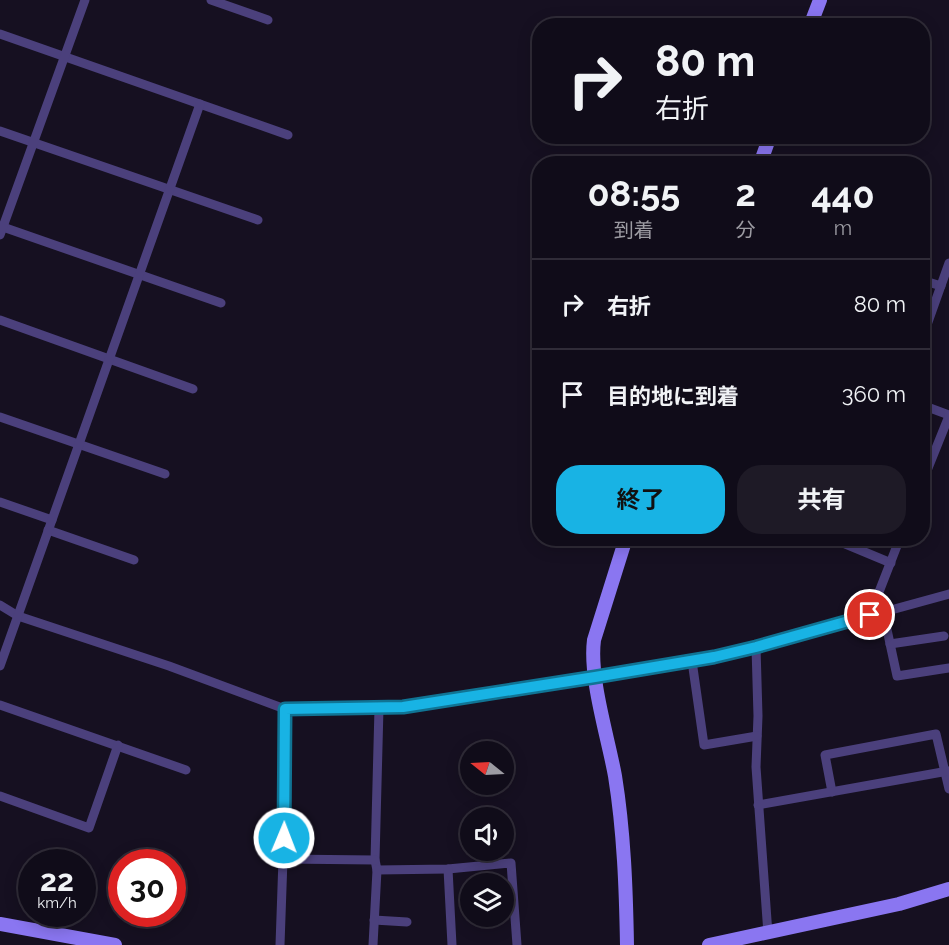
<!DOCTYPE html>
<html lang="ja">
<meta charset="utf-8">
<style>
:root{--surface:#100c19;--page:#1e1a26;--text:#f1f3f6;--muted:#9c9ba2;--line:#302c38;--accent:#18b3e4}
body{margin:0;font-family:Raleway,"Noto Sans JP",sans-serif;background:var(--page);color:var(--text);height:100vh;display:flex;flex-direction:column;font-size:22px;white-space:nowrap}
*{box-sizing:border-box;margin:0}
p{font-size:20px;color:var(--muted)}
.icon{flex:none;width:33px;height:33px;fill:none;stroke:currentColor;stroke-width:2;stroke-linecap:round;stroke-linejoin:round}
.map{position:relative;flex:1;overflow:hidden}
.drawer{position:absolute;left:532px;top:156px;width:398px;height:390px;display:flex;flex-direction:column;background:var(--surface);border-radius:24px;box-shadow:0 3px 15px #0003,0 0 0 2px var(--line)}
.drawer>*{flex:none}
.banner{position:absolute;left:532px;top:18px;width:398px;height:126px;border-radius:24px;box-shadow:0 3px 15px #0003,0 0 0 2px var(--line);background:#100c19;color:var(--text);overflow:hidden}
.needle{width:39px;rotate:288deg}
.tools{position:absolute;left:460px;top:741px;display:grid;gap:12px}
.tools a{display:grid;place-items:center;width:54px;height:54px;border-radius:50%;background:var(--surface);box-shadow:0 3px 15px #0003,0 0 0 2px var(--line);font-size:30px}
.speed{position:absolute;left:18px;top:849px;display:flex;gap:12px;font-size:30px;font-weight:700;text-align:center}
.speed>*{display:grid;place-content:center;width:78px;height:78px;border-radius:50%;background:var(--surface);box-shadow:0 3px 15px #0003,0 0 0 2px var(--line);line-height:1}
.speed small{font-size:15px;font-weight:400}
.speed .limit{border:9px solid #d22;background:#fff;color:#111}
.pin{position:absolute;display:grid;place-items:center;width:51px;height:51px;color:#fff;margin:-26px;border:3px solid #fff;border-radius:50%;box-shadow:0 2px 6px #0007}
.me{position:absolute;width:66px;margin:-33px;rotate:1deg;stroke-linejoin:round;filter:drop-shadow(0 0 4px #0008)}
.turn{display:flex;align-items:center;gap:21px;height:126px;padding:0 24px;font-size:27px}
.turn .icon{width:78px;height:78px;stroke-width:2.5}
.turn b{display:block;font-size:42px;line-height:51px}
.eta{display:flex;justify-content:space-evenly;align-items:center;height:102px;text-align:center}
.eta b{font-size:36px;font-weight:700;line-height:42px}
.button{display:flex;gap:12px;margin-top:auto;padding:12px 24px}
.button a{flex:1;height:69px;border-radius:24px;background:var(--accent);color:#111;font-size:24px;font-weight:700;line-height:69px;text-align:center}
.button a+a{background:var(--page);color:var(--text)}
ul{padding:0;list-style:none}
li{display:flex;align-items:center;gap:18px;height:90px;padding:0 24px;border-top:2px solid var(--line)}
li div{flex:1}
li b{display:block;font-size:22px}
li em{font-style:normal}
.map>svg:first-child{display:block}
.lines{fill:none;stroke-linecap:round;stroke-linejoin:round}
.street{stroke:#4b407c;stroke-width:9}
.secondary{stroke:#8a76f1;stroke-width:14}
.route-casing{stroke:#107494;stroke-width:15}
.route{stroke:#18b3e4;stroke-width:10}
</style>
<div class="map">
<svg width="949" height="945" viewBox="0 0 949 945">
<rect width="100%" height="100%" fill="#161021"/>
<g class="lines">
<g class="street">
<path d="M211,0l57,20"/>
<path d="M0,34l288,101"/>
<path d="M0,131l258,89"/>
<path d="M0,226l221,77"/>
<path d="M0,235l85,-235"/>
<path d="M922,280l19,6"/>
<path d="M0,320l193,69"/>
<path d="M922,339l27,-76"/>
<path d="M922,405l27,10"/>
<path d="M0,417l165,57"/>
<path d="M922,483l27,-67"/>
<path d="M0,502l52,18"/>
<path d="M48,530l86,30"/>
<path d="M831,538l60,25"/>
<path d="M0,605l18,11 151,50 116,43 118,-2 289,-46 64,-14 193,-53"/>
<path d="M883,611l14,65 52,-8"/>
<path d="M870,615l30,-77"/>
<path d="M890,644l54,-8"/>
<path d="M756,647l2,69 -2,51 12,167"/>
<path d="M692,661l12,84 53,-9"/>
<path d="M0,666l200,-562"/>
<path d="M0,705l186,65"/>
<path d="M379,708l-4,152 2,10 71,-1 63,-6 6,82"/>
<path d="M832,792l-7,-37 111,-21 13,55"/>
<path d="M0,796l89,32 29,-83"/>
<path d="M758,805l190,-34"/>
<path d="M283,859l92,1"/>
<path d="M448,869l4,76"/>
<path d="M374,920l33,2"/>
<path d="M280,945l3,-86 2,-150"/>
<path d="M373,945l4,-75"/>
</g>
<g class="secondary">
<path d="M810,26l10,-26"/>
<path d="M760,164l10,-28"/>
<path d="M626,538l-32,102c-5,38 14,97 21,136 9,56 11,113 12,169"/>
<path d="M0,924l115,21"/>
<path d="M709,945l190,-41 50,-15"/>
</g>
</g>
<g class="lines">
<g class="route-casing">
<path id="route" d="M284,838l1,-129 118,-2 192,-30 119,-20 42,-10 114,-32"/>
</g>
<use href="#route" class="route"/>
</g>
</svg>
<div class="tools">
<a><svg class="needle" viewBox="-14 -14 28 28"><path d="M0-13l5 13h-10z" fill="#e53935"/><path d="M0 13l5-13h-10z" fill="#9c9ba2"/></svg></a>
<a><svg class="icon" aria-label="sound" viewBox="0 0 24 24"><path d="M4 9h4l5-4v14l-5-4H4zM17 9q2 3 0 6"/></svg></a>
<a><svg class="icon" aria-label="layers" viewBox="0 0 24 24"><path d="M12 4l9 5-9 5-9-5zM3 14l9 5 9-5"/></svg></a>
</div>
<div class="speed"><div>22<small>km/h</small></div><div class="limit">30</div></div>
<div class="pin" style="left:870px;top:615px;background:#d93025"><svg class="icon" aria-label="arrive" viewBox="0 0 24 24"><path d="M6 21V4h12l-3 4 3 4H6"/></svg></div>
<svg class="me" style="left:284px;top:838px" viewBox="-20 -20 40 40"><circle r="17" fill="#18b3e4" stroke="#fff" stroke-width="3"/><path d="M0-11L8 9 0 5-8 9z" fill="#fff"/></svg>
<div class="banner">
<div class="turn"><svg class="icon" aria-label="right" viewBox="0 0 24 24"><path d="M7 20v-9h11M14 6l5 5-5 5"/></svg><div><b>80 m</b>右折</div></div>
</div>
<section class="drawer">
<div class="eta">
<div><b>08:55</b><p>到着</p></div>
<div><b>2</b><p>分</p></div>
<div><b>440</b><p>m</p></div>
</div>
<ul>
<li><svg class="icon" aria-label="right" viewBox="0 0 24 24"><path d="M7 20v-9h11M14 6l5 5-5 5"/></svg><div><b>右折</b></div><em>80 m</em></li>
<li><svg class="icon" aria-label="arrive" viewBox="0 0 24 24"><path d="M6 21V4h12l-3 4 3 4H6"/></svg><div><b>目的地に到着</b></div><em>360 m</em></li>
</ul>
<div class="button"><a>終了</a><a>共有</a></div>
</section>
</div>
